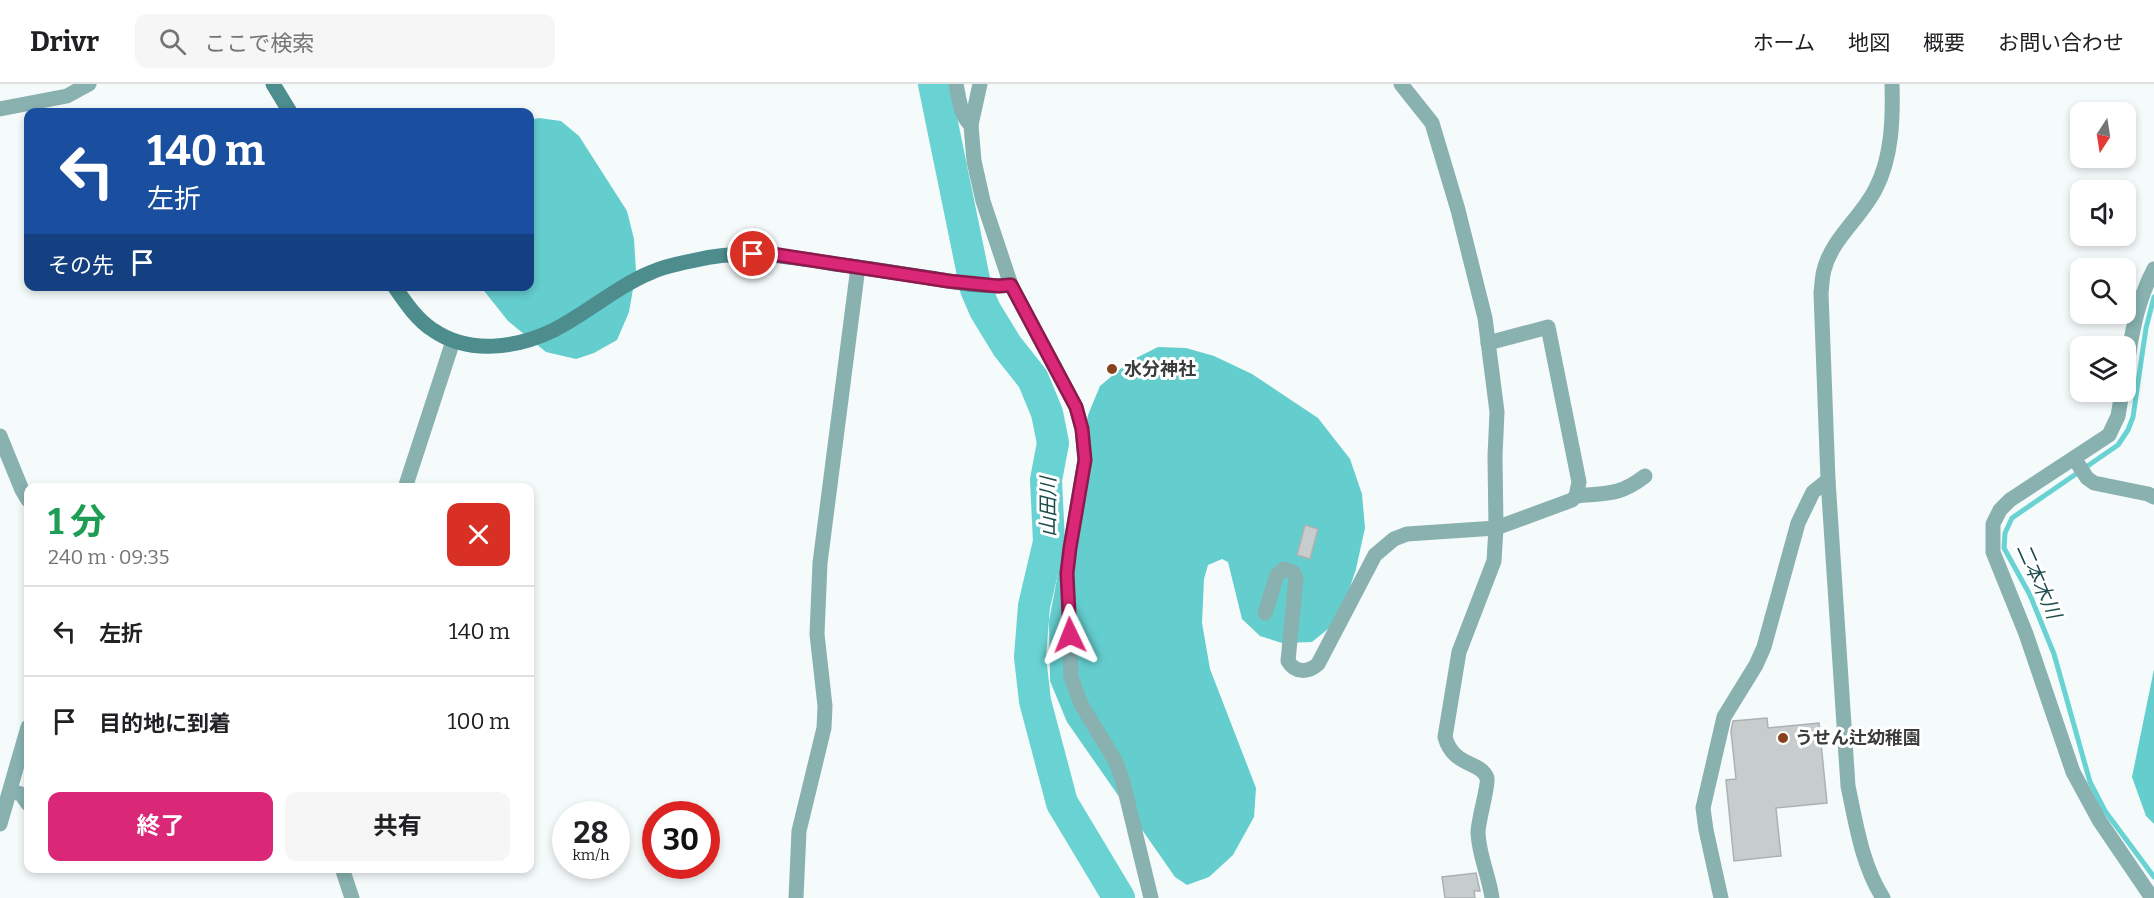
<!DOCTYPE html>
<html lang="ja">
<meta charset="utf-8">
<style>
:root{--surface:#fff;--page:#f6f6f6;--text:#202124;--muted:#757577;--line:#e0e0e0;--accent:#db2777}
body{margin:0;font-family:Bitter,"Noto Sans JP",serif;background:var(--page);color:var(--text);height:100vh;display:flex;flex-direction:column;font-size:22px;white-space:nowrap}
*{box-sizing:border-box;margin:0}
p{font-size:20px;color:var(--muted)}
.icon{flex:none;width:33px;height:33px;fill:none;stroke:currentColor;stroke-width:2;stroke-linecap:round;stroke-linejoin:round}
.map{position:relative;flex:1;overflow:hidden}
.sheet{position:absolute;left:24px;top:399px;width:510px;height:390px;display:flex;flex-direction:column;background:var(--surface);border-radius:12px;box-shadow:0 3px 9px #0003}
.sheet>*{flex:none}
.top-card{position:absolute;left:24px;top:24px;width:510px;height:183px;border-radius:12px;box-shadow:0 3px 9px #0003;background:#1a4fa0;color:#fff;overflow:hidden}
.needle{width:39px;rotate:192deg}
.buttons{position:absolute;left:2070px;top:18px;display:grid;gap:12px}
.buttons a{display:grid;place-items:center;width:66px;height:66px;border-radius:12px;background:var(--surface);box-shadow:0 3px 9px #0003;font-size:30px}
.speed{position:absolute;left:552px;top:717px;display:flex;gap:12px;font-size:30px;font-weight:700;text-align:center}
.speed>*{display:grid;place-content:center;width:78px;height:78px;border-radius:50%;background:var(--surface);box-shadow:0 3px 9px #0003;line-height:1}
.speed small{font-size:15px;font-weight:400}
.speed .limit{border:9px solid #d22;background:#fff;color:#111}
.pin{position:absolute;display:grid;place-items:center;width:51px;height:51px;color:#fff;margin:-26px;border:3px solid #fff;border-radius:50%;box-shadow:0 2px 6px #0007}
.me{position:absolute;width:66px;margin:-33px;rotate:358deg;stroke-linejoin:round;filter:drop-shadow(0 0 4px #0008)}
.turn{display:flex;align-items:center;gap:21px;height:126px;padding:0 24px;font-size:27px}
.turn .icon{width:78px;height:78px;stroke-width:2.5}
.turn b{display:block;font-size:42px;line-height:51px}
.then{display:flex;align-items:center;height:57px;padding:0 24px;background:#0003;gap:12px;font-size:22px}
.round{display:grid;place-items:center;flex:none;width:63px;height:63px;border-radius:12px;background:var(--page)}
.headline{display:flex;align-items:center;justify-content:space-between;height:102px;padding:0 24px}
h1{font-size:36px;font-weight:700;line-height:45px;color:#1e9e55}
.primary-button{display:flex;gap:12px;margin-top:auto;padding:12px 24px}
.primary-button a{flex:1;height:69px;border-radius:12px;background:var(--accent);color:#fff;font-size:24px;font-weight:700;line-height:69px;text-align:center}
.primary-button a+a{background:var(--page);color:var(--text)}
ul{padding:0;list-style:none}
li{display:flex;align-items:center;gap:18px;height:90px;padding:0 24px;border-top:2px solid var(--line)}
li div{flex:1}
li b{display:block;font-size:22px}
li em{font-style:normal}
header{display:flex;align-items:center;gap:36px;box-sizing:border-box;height:84px;padding:0 30px;background:var(--surface);border-bottom:2px solid var(--line)}
header strong{font-size:28px}
nav{display:flex;gap:33px;margin-inline-start:auto;font-size:21px}
.search{width:420px;height:54px;background:var(--page);display:flex;align-items:center;gap:15px;box-sizing:border-box;padding:0 21px;border-radius:12px;color:var(--muted);font-size:22px}
.map>svg:first-child{display:block}
.forest{fill:#64cdce}
.lines{fill:none;stroke-linecap:round;stroke-linejoin:round}
.stream{stroke:#69d2d2;stroke-width:5}
.river{stroke:#69d2d2;stroke-width:32}
.building{fill:#c7cdcd;stroke:#acb1b1;stroke-width:1.5}
.street{stroke:#88b1b0;stroke-width:15}
.secondary{stroke:#4d8d8d;stroke-width:15}
.route-casing{stroke:#8e194d;stroke-width:15}
.route{stroke:#db2777;stroke-width:10}
.poi-dot{fill:#88421d;stroke:#fff;stroke-width:2}
.labels{text-anchor:middle;dominant-baseline:central;stroke-width:6;stroke-linejoin:round;paint-order:stroke}
.poi-label{font-size:18px;font-weight:bold;fill:#3b3d3d;stroke:#fff;text-anchor:start}
.water-label{font-size:20px;font-style:italic;fill:#1e4d4d;stroke:#fff}
</style>
<header>
<strong>Drivr</strong>
<div class="search"><svg class="icon" aria-label="search" viewBox="0 0 24 24"><circle cx="10" cy="10" r="6"/><path d="M15 15l6 6"/></svg>ここで検索</div>
<nav><a>ホーム</a><a>地図</a><a>概要</a><a>お問い合わせ</a></nav>
</header>
<div class="map">
<svg width="2154" height="814" viewBox="0 0 2154 814">
<rect width="100%" height="100%" fill="#f5fafa"/>
<g class="forest">
<path d="M539,34l22,3 18,15 48,75 7,28 2,33 -7,40 -12,28 -23,13 -18,6 -30,-7 -38,-31 -27,-34 49,-1v-166z"/>
<path d="M1158,263l28,1 28,8 38,18 66,44 32,41 12,35 3,34 -9,41 -17,51 -27,22 -30,1 -22,-7 -18,-17 -14,-57 -6,-3 -14,6 -4,14 -2,44 8,46 46,119 -2,29 -21,38 -24,22 -22,8 -12,-8 -108,-155 -17,-41 -1,-60 39,-206 12,-29 30,-25z"/>
<path d="M2154,585v155l-8,-8 -14,-39z"/>
</g>
<g class="lines">
<path class="stream" d="M2154,213l-8,31 -13,89 -5,13 -10,15 -106,73 -7,15 -1,15 26,47 24,59 36,128 15,29 49,66"/>
<path class="river" d="M934,0l42,205 9,21 22,36 26,33 14,34 6,30 -7,37 3,62 -15,64 -4,51 5,44 27,102 57,95"/>
</g>
<g class="building">
<path d="M1305,441l13,4 -8,30 -13,-4z"/>
<path d="M1767,634l1,10 51,-5 8,80 -51,5 5,48 -47,5 -8,-81 10,-1 -5,-48 2,-10z"/>
<path d="M1476,789l4,18h-6l1,7h-30l-3,-21z"/>
</g>
<g class="lines">
<g class="street">
<path d="M956,0c3,13 4,32 15,41"/>
<path d="M980,0l-9,41 3,36 9,40 28,84 65,122 6,22 3,31 -15,88 -3,25 4,104 10,27 35,58 7,20 28,116"/>
<path d="M1401,0l31,39 26,87 27,108 12,94 -2,44 1,72 -2,33 -35,91 -14,85c8,30 36,24 42,41 2,7 -9,42 -9,55 1,23 11,43 14,65"/>
<path d="M0,25l67,-13 22,-12"/>
<path d="M2126,288c5,-36 11,-71 28,-103"/>
<path d="M2122,308l-4,24 -9,19 -99,65 -10,10 -7,14v28l33,82 47,138 26,48 53,78"/>
<path d="M0,352l22,54 6,10"/>
<path d="M2074,374l13,20 7,5 54,11 6,3"/>
<path d="M405,404l48,-147"/>
<path d="M1576,412c31,-3 43,0 69,-20"/>
<path d="M1265,529l12,-38 7,-6 9,3 3,6 -8,83c7,12 20,12 30,3l57,-109 19,-16 13,-5 89,-6 76,-28 4,-4 3,-14 -31,-155 -60,16"/>
<path d="M10,707l11,3 7,10"/>
<path d="M0,740l28,-97"/>
<path d="M342,784l10,30"/>
<path d="M796,814l3,-67 25,-103 1,-22 -8,-72 3,-71 38,-296"/>
<path d="M1721,814l-15,-68 -3,-22 21,-91 32,-52 8,-18 34,-124 15,-31 15,-12"/>
<path d="M1883,814c-21,-33 -27,-74 -35,-112l-20,-306 -7,-187c1,-8 1,-16 3,-23 8,-32 38,-53 52,-82 16,-31 17,-70 16,-104"/>
</g>
<g class="secondary">
<path d="M273,0l17,28"/>
<path d="M394,202c11,16 23,34 39,44 36,25 84,18 121,0 32,-16 65,-45 98,-58 13,-6 30,-9 44,-12 48,-11 91,-4 139,4 32,4 63,9 95,14 26,4 54,10 81,7"/>
</g>
</g>
<g class="lines">
<g class="route-casing">
<path id="route" d="M753,170h19l176,27 50,5 13,-1 65,122 6,22 3,31 -15,88 -3,25 3,62"/>
</g>
<use href="#route" class="route"/>
</g>
<g class="poi-dot">
<circle cx="1112" cy="285" r="6"/>
<circle cx="1783" cy="654" r="6"/>
</g>
<g class="labels">
<g class="poi-label">
<text x="1124" y="285">水分神社</text>
<text x="1795" y="654">うせん辻幼稚園</text>
</g>
<g class="water-label">
<text transform="translate(1048 423) rotate(-90)">山田川</text>
<text transform="translate(2039 497) rotate(66)">二本木川</text>
</g>
</g>
</svg>
<div class="buttons">
<a><svg class="needle" viewBox="-14 -14 28 28"><path d="M0-13l5 13h-10z" fill="#e53935"/><path d="M0 13l5-13h-10z" fill="#757577"/></svg></a>
<a><svg class="icon" aria-label="sound" viewBox="0 0 24 24"><path d="M4 9h4l5-4v14l-5-4H4zM17 9q2 3 0 6"/></svg></a>
<a><svg class="icon" aria-label="search" viewBox="0 0 24 24"><circle cx="10" cy="10" r="6"/><path d="M15 15l6 6"/></svg></a>
<a><svg class="icon" aria-label="layers" viewBox="0 0 24 24"><path d="M12 4l9 5-9 5-9-5zM3 14l9 5 9-5"/></svg></a>
</div>
<div class="speed"><div>28<small>km/h</small></div><div class="limit">30</div></div>
<div class="pin" style="left:753px;top:170px;background:#d93025"><svg class="icon" aria-label="arrive" viewBox="0 0 24 24"><path d="M6 21V4h12l-3 4 3 4H6"/></svg></div>
<svg class="me" style="left:1070px;top:551px" viewBox="-20 -20 40 40"><path d="M0-17L14 15 0 8-14 15z" fill="#db2777" stroke="#fff" stroke-width="4"/></svg>
<div class="top-card">
<div class="turn"><svg class="icon" aria-label="left" viewBox="0 0 24 24"><path d="M17 20v-9H6M10 6l-5 5 5 5"/></svg><div><b>140 m</b>左折</div></div>
<div class="then">その先<svg class="icon" aria-label="arrive" viewBox="0 0 24 24"><path d="M6 21V4h12l-3 4 3 4H6"/></svg></div>
</div>
<section class="sheet">
<div class="headline"><div><h1>1 分</h1><p>240 m · 09:35</p></div><a class="round" style="background:#d93025;color:#fff"><svg class="icon" aria-label="close" viewBox="0 0 24 24"><path d="M6 6l12 12M18 6L6 18"/></svg></a></div>
<ul>
<li><svg class="icon" aria-label="left" viewBox="0 0 24 24"><path d="M17 20v-9H6M10 6l-5 5 5 5"/></svg><div><b>左折</b></div><em>140 m</em></li>
<li><svg class="icon" aria-label="arrive" viewBox="0 0 24 24"><path d="M6 21V4h12l-3 4 3 4H6"/></svg><div><b>目的地に到着</b></div><em>100 m</em></li>
</ul>
<div class="primary-button"><a>終了</a><a>共有</a></div>
</section>
</div>
